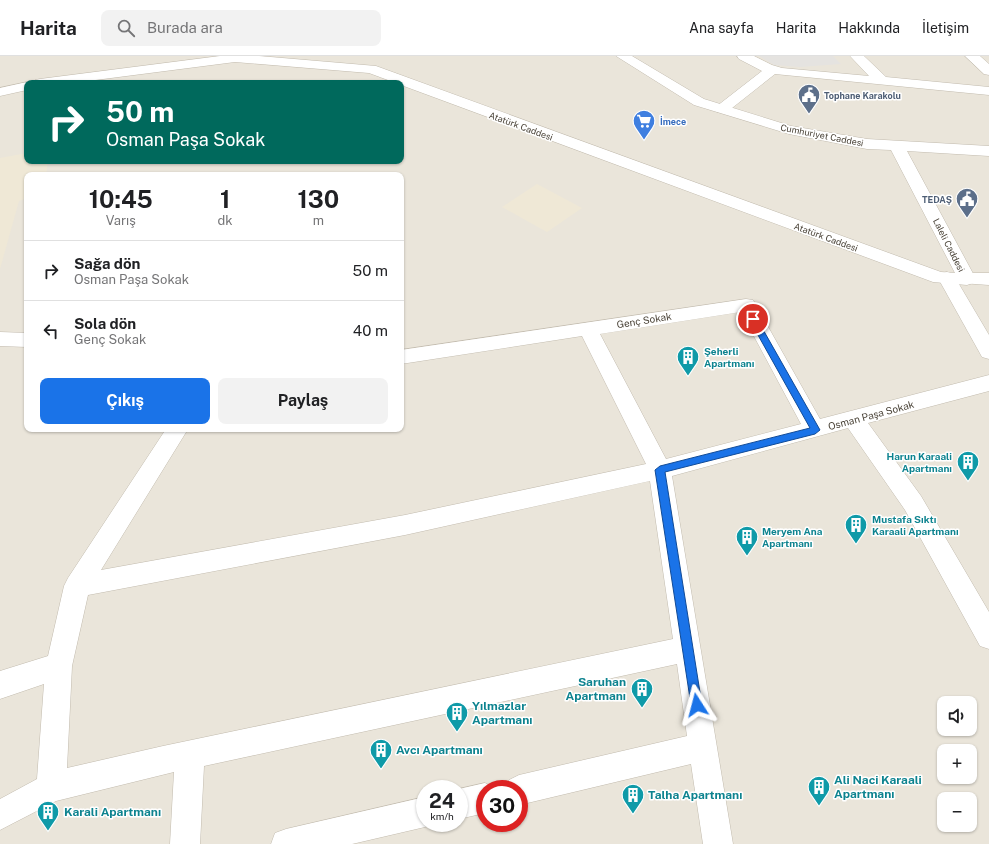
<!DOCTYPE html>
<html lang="tr">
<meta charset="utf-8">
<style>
:root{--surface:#fff;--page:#f2f2f2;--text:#202124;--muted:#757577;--line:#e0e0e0;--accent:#1a73e8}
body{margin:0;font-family:"Public Sans",sans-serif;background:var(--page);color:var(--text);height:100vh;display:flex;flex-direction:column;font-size:15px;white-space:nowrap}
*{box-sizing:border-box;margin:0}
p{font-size:13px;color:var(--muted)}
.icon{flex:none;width:22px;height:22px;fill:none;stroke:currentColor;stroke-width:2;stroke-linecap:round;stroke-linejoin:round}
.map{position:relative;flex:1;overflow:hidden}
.sheet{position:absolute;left:24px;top:116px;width:380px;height:260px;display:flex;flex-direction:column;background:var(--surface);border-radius:8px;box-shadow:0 1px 3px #0004}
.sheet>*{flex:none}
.hud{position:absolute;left:24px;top:24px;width:380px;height:84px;border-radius:8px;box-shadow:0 1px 3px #0004;background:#00695c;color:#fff;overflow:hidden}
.buttons{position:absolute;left:937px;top:640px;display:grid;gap:8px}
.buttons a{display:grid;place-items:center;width:40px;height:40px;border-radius:8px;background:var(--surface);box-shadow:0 1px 3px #0004;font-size:20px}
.speed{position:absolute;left:416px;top:724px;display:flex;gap:8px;font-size:20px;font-weight:700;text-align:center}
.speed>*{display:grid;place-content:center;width:52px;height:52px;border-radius:50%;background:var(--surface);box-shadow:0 1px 3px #0004;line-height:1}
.speed small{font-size:10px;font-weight:400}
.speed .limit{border:6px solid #d22;background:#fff;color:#111}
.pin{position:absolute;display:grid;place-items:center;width:34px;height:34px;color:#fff;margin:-17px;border:2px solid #fff;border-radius:50%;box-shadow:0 1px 4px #0007}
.me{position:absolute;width:44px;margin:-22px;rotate:351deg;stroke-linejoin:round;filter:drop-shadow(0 0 3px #0008)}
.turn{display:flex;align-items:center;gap:14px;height:84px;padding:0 16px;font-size:18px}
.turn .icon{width:52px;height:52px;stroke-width:2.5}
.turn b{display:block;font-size:28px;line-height:34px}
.eta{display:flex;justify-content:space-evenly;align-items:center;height:68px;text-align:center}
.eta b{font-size:24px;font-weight:700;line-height:28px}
.action{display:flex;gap:8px;margin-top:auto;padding:8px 16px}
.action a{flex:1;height:46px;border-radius:8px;background:var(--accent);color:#fff;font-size:16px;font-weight:700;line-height:46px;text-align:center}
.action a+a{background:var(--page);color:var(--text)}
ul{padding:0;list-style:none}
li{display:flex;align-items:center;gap:12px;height:60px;padding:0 16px;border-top:1px solid var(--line)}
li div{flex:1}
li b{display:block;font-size:15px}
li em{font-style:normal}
header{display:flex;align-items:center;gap:24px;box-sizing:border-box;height:56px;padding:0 20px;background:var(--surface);border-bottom:1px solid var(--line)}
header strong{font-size:19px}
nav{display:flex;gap:22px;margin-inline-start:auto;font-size:14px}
.search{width:280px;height:36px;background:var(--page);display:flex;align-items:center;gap:10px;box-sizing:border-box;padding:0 14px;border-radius:8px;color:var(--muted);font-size:15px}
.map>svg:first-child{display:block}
.residential{fill:#eae5da;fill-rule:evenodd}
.education{fill:#efe8d6}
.parking{fill:#e5e3e0}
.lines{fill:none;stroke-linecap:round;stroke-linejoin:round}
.minor-casing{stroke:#c2bbae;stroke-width:1}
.tertiary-casing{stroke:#c2bbae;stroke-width:1}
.minor{fill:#fff;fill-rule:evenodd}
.tertiary{fill:#fff;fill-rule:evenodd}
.route{fill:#1a73e8;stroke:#114b97}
.labels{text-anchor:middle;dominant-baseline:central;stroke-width:3;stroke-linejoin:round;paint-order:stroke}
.far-service-label{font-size:9px;font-weight:bold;fill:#4e5e75;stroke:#fff;text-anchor:start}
.far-shop-label{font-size:9px;font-weight:bold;fill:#366cbe;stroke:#fff;text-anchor:start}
.far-street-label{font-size:9px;fill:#4b4439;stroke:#fff}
.street-label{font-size:10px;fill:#4b4439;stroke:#fff}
.culture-label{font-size:10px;font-weight:bold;fill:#0d838f;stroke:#fff;text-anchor:start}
.near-culture-label{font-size:12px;font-weight:bold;fill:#0d838f;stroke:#fff;text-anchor:start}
</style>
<header>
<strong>Harita</strong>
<div class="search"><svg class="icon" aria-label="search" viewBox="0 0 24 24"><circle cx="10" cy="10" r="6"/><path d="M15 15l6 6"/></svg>Burada ara</div>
<nav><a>Ana sayfa</a><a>Harita</a><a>Hakkında</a><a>İletişim</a></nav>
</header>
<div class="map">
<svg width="989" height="788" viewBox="0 0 989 788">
<rect width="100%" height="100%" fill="#f6f3ec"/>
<path class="residential" d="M0,0h989v788h-989zM27,27h374v78h-374zM27,119h374v254h-374zM944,647h26v26h-26zM944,695h26v26h-26zM425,733h34v34h-34zM485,733h34v34h-34zM944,743h26v26h-26z"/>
<g class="education">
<path d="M27,97v8h21l-2,14h-19v23l-8,3 -19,68v-111z"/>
<path d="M537,128l45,24 -35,24 -45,-25z"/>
</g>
<path class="parking" d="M759,0h74l8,8 -41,3 -26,-2z"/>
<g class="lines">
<g class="minor-casing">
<g id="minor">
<path d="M737,0h17l18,9 10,3 87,8 -19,-20h14l22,21 103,10v8l-214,-21 -48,38h-10l-2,-3 2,-3 45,-35 -23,-12z"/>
<path d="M965,0h15l9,8v11l-5,-1z"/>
<path d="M947,216l6,2 36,61v24l-7,-2 -44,-79 3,-4z"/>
<path d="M967,217h22v12l-28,-2 -3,-4 3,-4z"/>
<path d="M746,243l7,1 67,119 169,-44v16l-121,32 53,73 68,116v37l-9,-3 -75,-136 -57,-82 -176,48 61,368h-30l-12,-80 -172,41v-16h-14l4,-9 10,-5 168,-39 -10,-72 -473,102 -4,78h-30l4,-72 -118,29 -56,29v-31l37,-20 7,-95 -44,15v-28l48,-15 16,-70 4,-8 98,-149h22l-87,141 304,-55 241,-51 -64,-128 -181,28v-14zM741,256l60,112 -135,35 -66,-125zM650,425l23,158 -510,107 -96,22 5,-102 16,-71 317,-60z"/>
<path d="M0,276l27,1v14l-27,-1z"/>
<path d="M485,727l11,6h-11v24l-26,6v-30z"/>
<path d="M425,741v26h10l-10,4 -73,17h-81l4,-11 11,-4z"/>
</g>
</g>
<g class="tertiary-casing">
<g id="tertiary">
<path d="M220,0h39l117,10 565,206 14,1 -64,-123 -24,-1 -78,-15 -95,-29 -78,-49h16l72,43 87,27 76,13 122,7v10l-82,-5 69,128 -3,4 -6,2 -34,-3 -532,-197v-2h-5l-27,-10 -134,-11 -163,21h-39l2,-3 5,-1z"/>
<path d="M27,26l5,1h-5v7l-27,6v-8z"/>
</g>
</g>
<use href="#minor" class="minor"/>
<use href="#tertiary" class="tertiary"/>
</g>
<path class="route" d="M753,260l4,3 63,111 -5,4 -150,38 37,233 -1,4 -4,2 -4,-2 -2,-4 -36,-235 5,-4 150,-38 -61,-109z"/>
<defs>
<g id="civic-pin" transform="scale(1.15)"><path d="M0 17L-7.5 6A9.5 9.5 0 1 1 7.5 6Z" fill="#5c6f8a" stroke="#fff"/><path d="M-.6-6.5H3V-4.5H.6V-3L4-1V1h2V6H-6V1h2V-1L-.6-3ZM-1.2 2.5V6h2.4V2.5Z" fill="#fff"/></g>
<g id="supermarket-pin" transform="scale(1.15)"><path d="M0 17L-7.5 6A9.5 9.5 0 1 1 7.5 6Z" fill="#3f7fe0" stroke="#fff"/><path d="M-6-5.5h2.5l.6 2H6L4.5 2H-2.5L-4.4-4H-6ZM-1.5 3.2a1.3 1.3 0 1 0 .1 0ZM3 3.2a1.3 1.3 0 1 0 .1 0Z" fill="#fff"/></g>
<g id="building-pin" transform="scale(1.15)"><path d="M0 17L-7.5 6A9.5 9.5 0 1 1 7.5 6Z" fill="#0f9aa8" stroke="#fff"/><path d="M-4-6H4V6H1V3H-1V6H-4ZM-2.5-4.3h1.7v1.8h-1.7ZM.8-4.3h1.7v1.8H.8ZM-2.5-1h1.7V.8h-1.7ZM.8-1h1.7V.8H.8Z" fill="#fff"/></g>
</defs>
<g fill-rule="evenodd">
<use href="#civic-pin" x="809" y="39"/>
<use href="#supermarket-pin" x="644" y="65"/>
<use href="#civic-pin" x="967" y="143"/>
<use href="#building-pin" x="688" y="301"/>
<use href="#building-pin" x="968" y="406"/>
<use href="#building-pin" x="856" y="469"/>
<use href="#building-pin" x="747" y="481"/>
<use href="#building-pin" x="642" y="633"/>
<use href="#building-pin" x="457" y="657"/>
<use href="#building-pin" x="381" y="694"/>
<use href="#building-pin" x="819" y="731"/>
<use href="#building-pin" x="633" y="739"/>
<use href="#building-pin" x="48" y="756"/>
</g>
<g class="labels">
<g class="far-service-label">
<text x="824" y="39">Tophane Karakolu</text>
<text x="952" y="143" text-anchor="end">TEDAŞ</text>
</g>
<g class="far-shop-label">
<text x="660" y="65">İmece</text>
</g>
<g class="far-street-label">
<text transform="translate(521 70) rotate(20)">Atatürk Caddesi</text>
<text transform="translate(822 79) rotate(11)">Cumhuriyet Caddesi</text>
<text transform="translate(826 181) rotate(20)">Atatürk Caddesi</text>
<text transform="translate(949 189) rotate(63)">Laleli Caddesi</text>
</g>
<g class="street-label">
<text transform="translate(644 264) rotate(-9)">Genç Sokak</text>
<text transform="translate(871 359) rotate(-15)">Osman Paşa Sokak</text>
</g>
<g class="culture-label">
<text x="704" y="295">Şeherli<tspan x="704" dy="12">Apartmanı</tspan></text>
<text x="952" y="400" text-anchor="end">Harun Karaali<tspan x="952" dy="12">Apartmanı</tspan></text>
<text x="872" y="463">Mustafa Sıktı<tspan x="872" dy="12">Karaali Apartmanı</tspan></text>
<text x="762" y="475">Meryem Ana<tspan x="762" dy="12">Apartmanı</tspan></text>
</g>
<g class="near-culture-label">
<text x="626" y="626" text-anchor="end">Saruhan<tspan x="626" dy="14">Apartmanı</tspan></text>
<text x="472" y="650">Yılmazlar<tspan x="472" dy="14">Apartmanı</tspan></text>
<text x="396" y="694">Avcı Apartmanı</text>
<text x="834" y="724">Ali Naci Karaali<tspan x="834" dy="14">Apartmanı</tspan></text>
<text x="648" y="739">Talha Apartmanı</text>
<text x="64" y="756">Karali Apartmanı</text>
</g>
</g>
</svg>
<div class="buttons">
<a><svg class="icon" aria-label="sound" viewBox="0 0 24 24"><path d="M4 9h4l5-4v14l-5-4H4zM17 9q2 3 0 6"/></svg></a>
<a>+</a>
<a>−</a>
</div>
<div class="speed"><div>24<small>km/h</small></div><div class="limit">30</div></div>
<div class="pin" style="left:753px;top:263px;background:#d93025"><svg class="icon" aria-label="arrive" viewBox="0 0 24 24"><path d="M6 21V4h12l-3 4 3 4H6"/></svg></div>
<svg class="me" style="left:697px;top:649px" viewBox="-20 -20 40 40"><path d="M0-17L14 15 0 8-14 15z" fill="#1a73e8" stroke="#fff" stroke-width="4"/></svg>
<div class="hud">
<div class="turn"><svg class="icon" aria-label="right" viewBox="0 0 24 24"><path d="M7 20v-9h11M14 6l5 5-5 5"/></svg><div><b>50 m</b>Osman Paşa Sokak</div></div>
</div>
<section class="sheet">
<div class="eta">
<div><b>10:45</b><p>Varış</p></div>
<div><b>1</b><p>dk</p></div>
<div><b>130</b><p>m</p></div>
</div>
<ul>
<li><svg class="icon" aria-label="right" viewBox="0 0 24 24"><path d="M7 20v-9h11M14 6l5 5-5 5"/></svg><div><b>Sağa dön</b><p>Osman Paşa Sokak</p></div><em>50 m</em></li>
<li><svg class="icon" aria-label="left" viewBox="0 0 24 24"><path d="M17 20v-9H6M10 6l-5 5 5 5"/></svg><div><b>Sola dön</b><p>Genç Sokak</p></div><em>40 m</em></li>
</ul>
<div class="action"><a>Çıkış</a><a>Paylaş</a></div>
</section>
</div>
